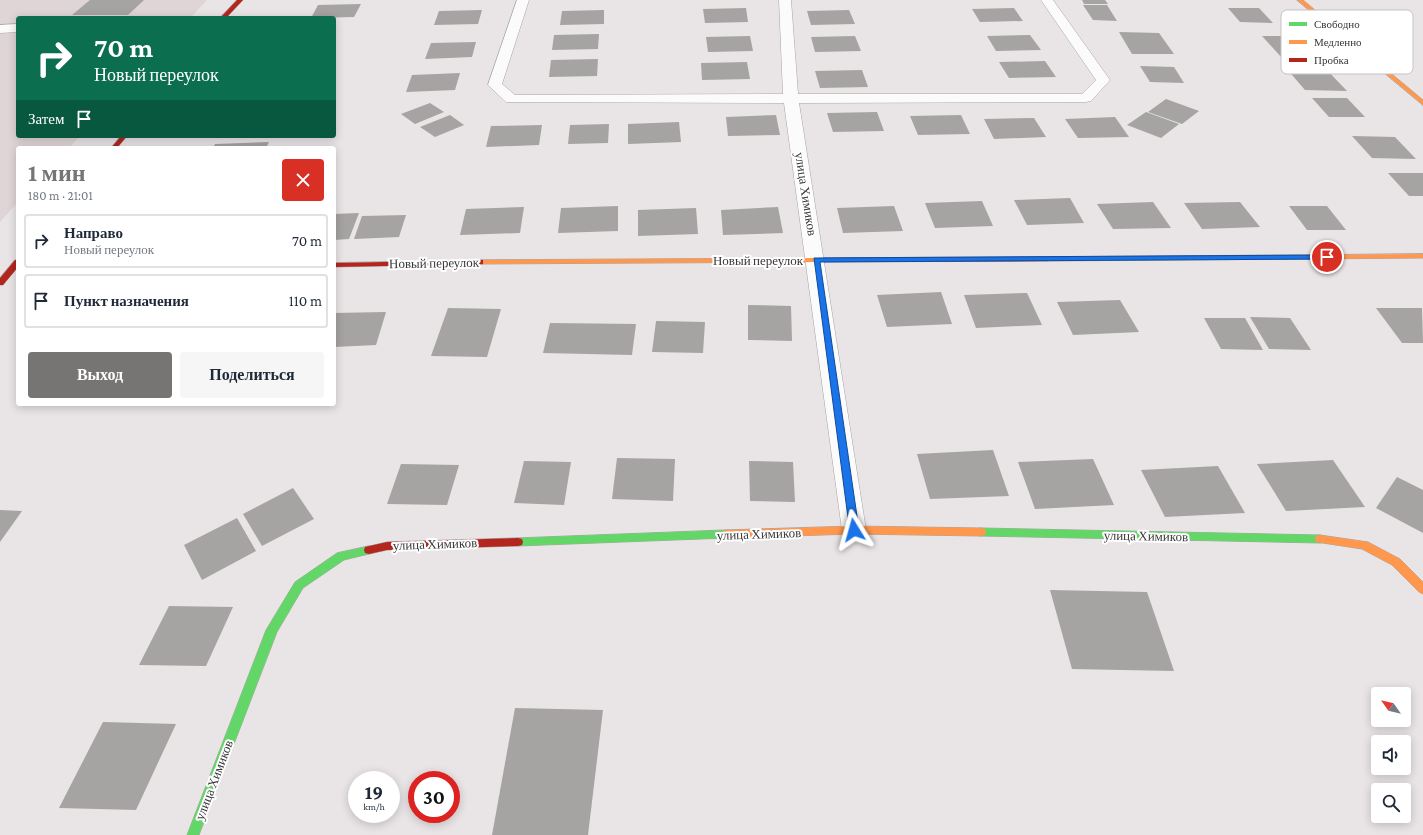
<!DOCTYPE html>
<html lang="ru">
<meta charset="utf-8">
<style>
:root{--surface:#fff;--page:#f6f6f7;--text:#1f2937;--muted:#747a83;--line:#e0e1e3;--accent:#777474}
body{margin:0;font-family:"Crimson Pro",serif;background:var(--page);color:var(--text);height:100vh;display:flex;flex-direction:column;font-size:15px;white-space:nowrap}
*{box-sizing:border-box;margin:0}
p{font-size:13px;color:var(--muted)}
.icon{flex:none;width:22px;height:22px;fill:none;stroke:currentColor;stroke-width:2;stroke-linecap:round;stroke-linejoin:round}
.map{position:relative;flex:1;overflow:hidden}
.sheet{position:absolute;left:16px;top:146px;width:320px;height:260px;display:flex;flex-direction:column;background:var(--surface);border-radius:4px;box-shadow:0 2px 10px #0003}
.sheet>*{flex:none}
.guide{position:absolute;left:16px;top:16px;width:320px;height:122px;border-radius:4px;box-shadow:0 2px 10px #0003;background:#0b6e4f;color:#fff;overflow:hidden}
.needle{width:26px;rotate:304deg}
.fabs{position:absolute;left:1371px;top:687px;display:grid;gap:8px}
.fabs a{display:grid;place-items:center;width:40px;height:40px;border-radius:4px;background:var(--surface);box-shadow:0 2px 10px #0003;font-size:20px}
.speed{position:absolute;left:348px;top:771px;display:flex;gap:8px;font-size:20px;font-weight:700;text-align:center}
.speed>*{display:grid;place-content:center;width:52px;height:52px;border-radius:50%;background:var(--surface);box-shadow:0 2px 10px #0003;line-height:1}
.speed small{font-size:10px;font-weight:400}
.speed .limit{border:6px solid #d22;background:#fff;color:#111}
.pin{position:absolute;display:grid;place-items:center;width:34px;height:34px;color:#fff;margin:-17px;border:2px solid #fff;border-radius:50%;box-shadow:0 1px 4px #0007}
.me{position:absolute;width:44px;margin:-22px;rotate:352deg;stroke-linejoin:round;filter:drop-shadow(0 0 3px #0008)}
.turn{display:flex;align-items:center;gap:14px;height:84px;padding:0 12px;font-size:18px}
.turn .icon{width:52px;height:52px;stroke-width:2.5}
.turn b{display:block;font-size:28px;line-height:34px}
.then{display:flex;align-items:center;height:38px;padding:0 12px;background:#0003;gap:8px;font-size:15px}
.round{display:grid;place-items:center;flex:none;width:42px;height:42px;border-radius:4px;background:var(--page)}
.overview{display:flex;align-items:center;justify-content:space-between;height:68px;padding:0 12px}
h1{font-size:24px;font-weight:700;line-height:30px;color:var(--accent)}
.button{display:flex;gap:8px;margin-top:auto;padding:8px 12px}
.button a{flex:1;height:46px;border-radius:4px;background:var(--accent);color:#fff;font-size:16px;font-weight:700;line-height:46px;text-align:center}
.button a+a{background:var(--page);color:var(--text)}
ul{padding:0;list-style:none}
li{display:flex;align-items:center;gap:12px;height:54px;margin:0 8px 6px;padding:0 4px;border:2px solid var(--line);border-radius:4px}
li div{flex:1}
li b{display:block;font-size:15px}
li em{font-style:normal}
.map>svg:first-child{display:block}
.built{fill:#e0d5d6}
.building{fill:#a6a3a3}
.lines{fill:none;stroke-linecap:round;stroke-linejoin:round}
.lane-casing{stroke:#a8a4a5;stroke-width:1}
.street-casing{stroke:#a8a4a5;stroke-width:1}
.fast-casing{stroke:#a8a4a5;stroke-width:1}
.slow-casing{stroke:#a8a4a5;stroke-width:1}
.jam-casing{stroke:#a8a4a5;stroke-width:1}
.lane{fill:#fcfbfb;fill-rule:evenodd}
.street{fill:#fcfbfb;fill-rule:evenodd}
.fast{fill:#63d668;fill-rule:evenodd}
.slow{fill:#ff974d;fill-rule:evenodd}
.jam{fill:#b3261e;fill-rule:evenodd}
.route{fill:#1a73e8;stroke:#114b97}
.labels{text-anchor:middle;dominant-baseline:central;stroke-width:4;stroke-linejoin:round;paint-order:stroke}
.street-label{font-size:13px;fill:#393737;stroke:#fff}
.key{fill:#fff;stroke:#c4c3c3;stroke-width:1}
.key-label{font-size:11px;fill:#393737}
</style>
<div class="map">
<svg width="1423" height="835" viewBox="0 0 1423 835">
<rect width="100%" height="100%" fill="#e9e4e5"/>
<path class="built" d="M0,0h207l-17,18h-172v118h62l-11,12h-51v54l-18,20z"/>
<g class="building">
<path d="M90,0h54l-16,15h-56z"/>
<path d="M1082,0h23l3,4h-24z"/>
<path d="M361,4l-7,13 -43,1 7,-13z"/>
<path d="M1083,5h24l10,16 -24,-1z"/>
<path d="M746,8l2,14 -43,1 -2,-14z"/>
<path d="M1014,8l9,13 -43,1 -8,-13z"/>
<path d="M1228,8h31l14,15 -33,-1z"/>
<path d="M482,10l-4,14 -44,1 5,-14z"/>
<path d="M604,10v14l-44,1 2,-14z"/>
<path d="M849,10l6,14 -44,1 -4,-14z"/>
<path d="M1119,32l40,1 15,21h-42z"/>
<path d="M599,34l-1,15 -46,1 2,-15z"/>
<path d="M1030,35l11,15 -45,1 -9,-15z"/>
<path d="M750,36l3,15 -45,1 -2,-15z"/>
<path d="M855,36l6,15 -46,1 -4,-15z"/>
<path d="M1262,36h32l21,22h-33z"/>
<path d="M476,42l-4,15 -47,2 6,-16z"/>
<path d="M598,59l-1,17 -48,1 2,-17z"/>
<path d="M1045,61l11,16 -47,1 -10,-16z"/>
<path d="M747,62l3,17 -48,1 -1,-17z"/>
<path d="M1140,66l34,1 10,16 -34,-1z"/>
<path d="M1286,68l40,1 21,22 -42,-1z"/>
<path d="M862,70l6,17 -48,1 -5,-17z"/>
<path d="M460,73l-5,17 -49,2 6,-17z"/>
<path d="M1312,98h35l18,19h-36z"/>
<path d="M1166,99l33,12 -17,13 -34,-12z"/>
<path d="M430,103l14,9 -29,12 -14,-10z"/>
<path d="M877,112l7,19 -51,1 -6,-19z"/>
<path d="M1146,112l33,12 -18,14 -34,-13z"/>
<path d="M450,115l14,10 -29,12 -15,-10z"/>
<path d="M776,115l4,20 -52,1 -2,-19z"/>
<path d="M961,115l9,19 -52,1 -8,-19z"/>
<path d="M1115,117l14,20 -51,1 -13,-19z"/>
<path d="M1034,118l12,19 -52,2 -10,-20z"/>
<path d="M679,122l2,20 -53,2v-20z"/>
<path d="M609,124l-1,19 -40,1 2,-19z"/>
<path d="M542,125l-3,20 -53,2 5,-21z"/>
<path d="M1352,136l43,1 21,22 -44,-1z"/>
<path d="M269,142l-3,6h-53l2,-4z"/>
<path d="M1388,173h35v23h-14z"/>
<path d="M1070,198l14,25 -57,2 -13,-25z"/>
<path d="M982,201l11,25 -58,2 -10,-25z"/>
<path d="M1153,202l18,26 -58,1 -16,-25z"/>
<path d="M1240,202l20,25 -58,2 -18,-26z"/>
<path d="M618,206v25l-60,2 3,-25z"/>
<path d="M894,206l9,25 -60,2 -6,-25z"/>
<path d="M1289,206h38l19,24h-39z"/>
<path d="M524,207l-4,26 -60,2 6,-26z"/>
<path d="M778,207l5,26 -60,2 -2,-25z"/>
<path d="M696,208l2,26 -60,2v-26z"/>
<path d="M359,213l-10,26 -15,1v-26z"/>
<path d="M406,215l-7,22 -45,2 8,-23z"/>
<path d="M941,292l11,32 -65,3 -10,-32z"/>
<path d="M1027,293l15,32 -66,3 -12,-33z"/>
<path d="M1120,300l19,32 -66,3 -16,-33z"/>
<path d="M748,305l43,1 1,35 -44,-1z"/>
<path d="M448,308l53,1 -14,48 -56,-1z"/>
<path d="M1376,308h46l1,35h-21z"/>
<path d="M386,312l-10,33 -42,2v-34z"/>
<path d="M1250,317l40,1 21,32 -42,-1z"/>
<path d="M1204,318h41l18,32 -42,-1z"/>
<path d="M656,321l49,1 -2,31 -51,-1z"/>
<path d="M550,323l86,1 -4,31 -89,-2z"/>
<path d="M993,450l16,46 -79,3 -13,-45z"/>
<path d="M617,458l58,1 -2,42 -61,-2z"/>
<path d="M1093,459l21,46 -79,4 -17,-47z"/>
<path d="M1333,460l32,47 -79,4 -29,-47z"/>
<path d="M524,461l47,1 -7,43 -50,-2z"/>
<path d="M749,461l44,1 2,40 -45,-1z"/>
<path d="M401,464l58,1 -12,40 -60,-1z"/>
<path d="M1218,466l27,47 -80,4 -24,-47z"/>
<path d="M1397,477l26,13v43l-47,-25z"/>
<path d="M293,488l21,31 -52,27 -19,-32z"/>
<path d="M0,510l22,1 -22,31z"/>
<path d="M237,518l19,33 -54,29 -18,-35z"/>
<path d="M1050,590l97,2 27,79 -102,-2z"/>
<path d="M169,606l64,1 -27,59 -67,-1z"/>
<path d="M515,708l88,2 -15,125h-96z"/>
<path d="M103,722l73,2 -40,86 -77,-2z"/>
</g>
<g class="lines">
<g class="lane-casing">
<path id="lane" d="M18,24v8l-18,1v-8z"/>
</g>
<g class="street-casing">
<path id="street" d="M517,0h12l-27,84 13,11 268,-1 -4,-94h12l7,94h284l14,-14 -55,-80h12l57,80 -19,21 -5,1 -287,1 67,427 -3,7 -9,3 -9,-3 -3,-7 -58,-427 -278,-1 -18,-17z"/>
</g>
<g class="fast-casing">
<g id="fast">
<path d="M1307,255l4,2 -1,2 -265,2 -4,-2 4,-2z"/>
<path d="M981,528l339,7 4,1 1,3 -1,3 -4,1 -339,-7 -4,-1 -1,-3 1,-3z"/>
<path d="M727,530l4,1 1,3 -1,3 -4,1 -209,8 -4,-1 -1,-3 1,-3 4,-1z"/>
<path d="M369,546l4,1 1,3 -1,3 -29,7 -41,28 -26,44 -78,203h-12l79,-205 29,-48 42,-29z"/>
</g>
</g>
<g class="slow-casing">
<g id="slow">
<path d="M1297,0h6l120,100v5z"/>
<path d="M1423,254v4l-116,1 -4,-2 4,-2z"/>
<path d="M823,258h3v4l-346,2 -4,-2 4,-2z"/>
<path d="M854,526l127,2 4,1 1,3 -1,3 -4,1 -127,-2 -127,4 -4,-1 -1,-3 1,-3 4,-1z"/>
<path d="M1320,535l48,7 32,17 23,23v12l-4,-2 -27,-27 -30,-16 -46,-7 -1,-3 1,-3z"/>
</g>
</g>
<g class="jam-casing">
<g id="jam">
<path d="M237,0h6l-17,18h-6z"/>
<path d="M121,136h6l-10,12h-6z"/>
<path d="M1045,257l4,2 -1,2 -225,1 -4,-2 4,-2z"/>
<path d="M15,260h3v7l-15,18h-3v-7z"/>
<path d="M480,260h3v4l-149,3v-4z"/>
<path d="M518,538l4,1 1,3 -1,3 -4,1 -131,4 -18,4 -4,-1 -1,-3 1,-3 22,-5z"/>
</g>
</g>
<use href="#lane" class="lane"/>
<use href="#street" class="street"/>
<use href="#fast" class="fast"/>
<use href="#slow" class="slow"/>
<use href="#jam" class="jam"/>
</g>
<path class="route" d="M1327,255h3v4l-510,3 39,268 -2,3h-7l-36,-275z"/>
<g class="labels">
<g class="street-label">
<text transform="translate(806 194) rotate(81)">улица Химиков</text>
<text x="758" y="260">Новый переулок</text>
<text transform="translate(434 263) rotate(-1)">Новый переулок</text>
<text transform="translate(759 534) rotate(-2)">улица Химиков</text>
<text transform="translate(1146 536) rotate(1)">улица Химиков</text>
<text transform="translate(435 544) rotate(-2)">улица Химиков</text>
<text transform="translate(214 780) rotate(-69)">улица Химиков</text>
</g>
</g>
<rect x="1281" y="10" width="132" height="64" rx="6" class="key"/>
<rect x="1289" y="22" width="18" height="4" fill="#63d668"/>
<rect x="1289" y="40" width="18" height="4" fill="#ff974d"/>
<rect x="1289" y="58" width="18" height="4" fill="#b3261e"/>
<g class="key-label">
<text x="1314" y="28">Свободно</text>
<text x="1314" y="46">Медленно</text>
<text x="1314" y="64">Пробка</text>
</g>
</svg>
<div class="fabs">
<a><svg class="needle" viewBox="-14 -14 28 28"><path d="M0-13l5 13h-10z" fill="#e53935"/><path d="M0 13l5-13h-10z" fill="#747a83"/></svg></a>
<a><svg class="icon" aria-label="sound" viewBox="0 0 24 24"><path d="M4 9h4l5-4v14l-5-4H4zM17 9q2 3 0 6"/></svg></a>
<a><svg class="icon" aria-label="search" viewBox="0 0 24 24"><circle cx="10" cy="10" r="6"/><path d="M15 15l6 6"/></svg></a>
</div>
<div class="speed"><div>19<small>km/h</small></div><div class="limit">30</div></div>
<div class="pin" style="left:1327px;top:257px;background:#d93025"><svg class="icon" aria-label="arrive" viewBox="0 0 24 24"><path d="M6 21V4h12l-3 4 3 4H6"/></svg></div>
<svg class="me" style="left:854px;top:530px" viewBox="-20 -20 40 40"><path d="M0-17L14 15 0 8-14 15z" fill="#1a73e8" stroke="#fff" stroke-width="4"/></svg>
<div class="guide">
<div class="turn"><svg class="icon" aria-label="right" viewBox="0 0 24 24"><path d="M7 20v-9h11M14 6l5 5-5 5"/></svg><div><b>70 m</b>Новый переулок</div></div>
<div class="then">Затем<svg class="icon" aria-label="arrive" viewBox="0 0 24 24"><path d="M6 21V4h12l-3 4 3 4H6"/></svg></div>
</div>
<section class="sheet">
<div class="overview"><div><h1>1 мин</h1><p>180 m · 21:01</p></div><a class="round" style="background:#d93025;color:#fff"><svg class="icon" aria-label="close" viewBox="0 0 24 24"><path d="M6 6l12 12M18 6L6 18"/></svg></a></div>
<ul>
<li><svg class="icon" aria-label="right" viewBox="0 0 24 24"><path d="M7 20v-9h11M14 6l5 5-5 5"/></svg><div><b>Направо</b><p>Новый переулок</p></div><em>70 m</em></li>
<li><svg class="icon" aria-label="arrive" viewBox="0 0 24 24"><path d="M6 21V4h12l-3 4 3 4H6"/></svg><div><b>Пункт назначения</b></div><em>110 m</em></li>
</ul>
<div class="button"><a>Выход</a><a>Поделиться</a></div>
</section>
</div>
